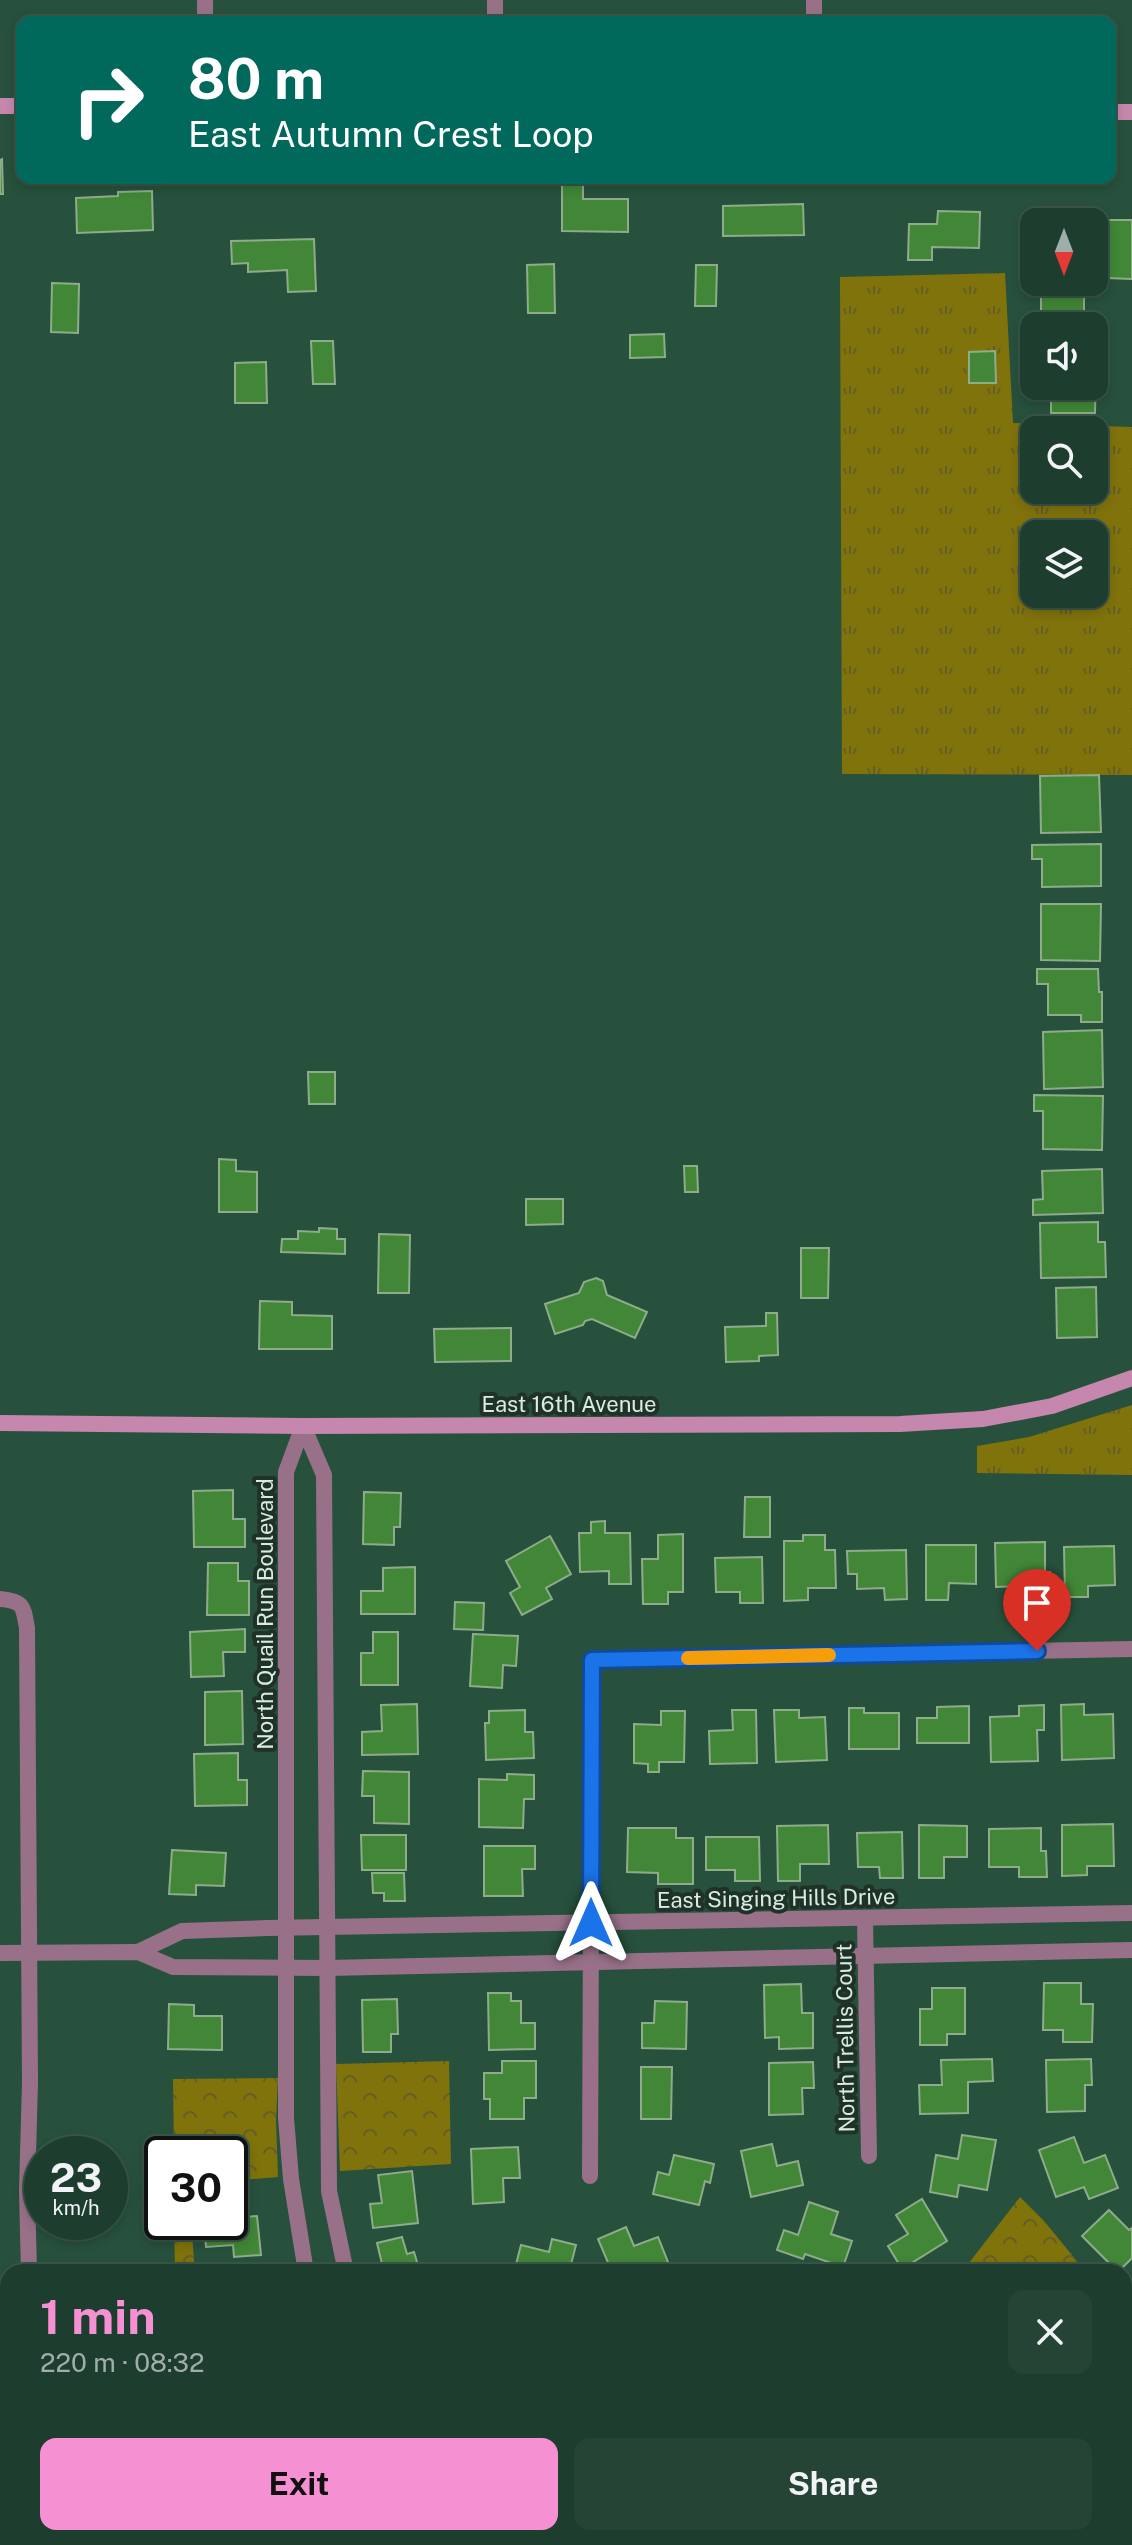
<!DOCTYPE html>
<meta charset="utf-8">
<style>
:root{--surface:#1d3d2e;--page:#254436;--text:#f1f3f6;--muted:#a0aeaa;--line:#3b564a;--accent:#f591d2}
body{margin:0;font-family:"Public Sans",sans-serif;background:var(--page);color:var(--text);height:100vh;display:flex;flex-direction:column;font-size:30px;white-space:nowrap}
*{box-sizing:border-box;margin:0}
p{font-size:26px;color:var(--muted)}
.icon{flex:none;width:44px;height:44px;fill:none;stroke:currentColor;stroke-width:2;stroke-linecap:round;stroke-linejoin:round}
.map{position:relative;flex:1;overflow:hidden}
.side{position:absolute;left:0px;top:2264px;width:1132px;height:282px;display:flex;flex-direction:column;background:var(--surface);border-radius:24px 24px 0 0;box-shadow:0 4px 12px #0003,0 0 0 2px var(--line)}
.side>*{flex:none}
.guide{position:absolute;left:16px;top:16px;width:1100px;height:168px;border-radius:16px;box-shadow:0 4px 12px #0003,0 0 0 2px var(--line);background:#00695c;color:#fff;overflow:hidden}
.needle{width:52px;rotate:180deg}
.controls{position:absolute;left:1020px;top:208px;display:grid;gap:16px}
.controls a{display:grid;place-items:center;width:88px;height:88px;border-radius:16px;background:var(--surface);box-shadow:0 4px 12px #0003,0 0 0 2px var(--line);font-size:40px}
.speed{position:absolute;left:24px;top:2136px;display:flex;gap:16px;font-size:40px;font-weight:700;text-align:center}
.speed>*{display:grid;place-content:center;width:104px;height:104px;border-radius:50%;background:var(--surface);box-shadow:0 4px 12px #0003,0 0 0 2px var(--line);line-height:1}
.speed small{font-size:20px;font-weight:400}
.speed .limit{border:4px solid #111;border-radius:12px;background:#fff;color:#111}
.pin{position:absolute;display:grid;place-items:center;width:68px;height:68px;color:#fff;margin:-82px -34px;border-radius:50% 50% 50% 0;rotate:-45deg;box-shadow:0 0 8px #0007}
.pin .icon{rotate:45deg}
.me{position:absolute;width:88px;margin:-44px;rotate:0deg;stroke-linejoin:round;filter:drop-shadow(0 0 6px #0008)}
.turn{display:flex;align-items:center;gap:28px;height:168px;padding:0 40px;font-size:36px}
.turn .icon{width:104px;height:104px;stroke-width:2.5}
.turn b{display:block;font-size:56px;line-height:68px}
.round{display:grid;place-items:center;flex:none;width:84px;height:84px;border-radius:16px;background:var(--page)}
.overview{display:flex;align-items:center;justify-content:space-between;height:136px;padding:0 40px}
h1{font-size:48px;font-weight:700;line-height:60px;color:var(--accent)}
.primary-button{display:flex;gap:16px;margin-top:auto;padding:16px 40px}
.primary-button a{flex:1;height:92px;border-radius:16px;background:var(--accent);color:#111;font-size:32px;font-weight:700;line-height:92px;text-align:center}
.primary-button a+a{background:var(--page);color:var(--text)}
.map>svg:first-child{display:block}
.grass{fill:url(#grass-tufts);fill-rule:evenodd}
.forest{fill:url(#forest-crowns)}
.building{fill:#418737;stroke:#8eac8a;stroke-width:2}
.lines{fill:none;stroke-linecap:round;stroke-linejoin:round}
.street{stroke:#987189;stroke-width:16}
.secondary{stroke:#c587ae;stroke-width:16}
.route-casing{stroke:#114b97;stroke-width:20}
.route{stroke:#1a73e8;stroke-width:14}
.slow{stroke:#f59e0b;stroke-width:14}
.labels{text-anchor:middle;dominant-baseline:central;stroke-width:8;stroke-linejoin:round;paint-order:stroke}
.street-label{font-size:22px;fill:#d7ede1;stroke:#203228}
</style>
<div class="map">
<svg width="1132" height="2545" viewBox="0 0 1132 2545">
<defs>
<pattern id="grass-tufts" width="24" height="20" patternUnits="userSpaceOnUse" patternTransform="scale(2)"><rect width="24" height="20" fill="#80730c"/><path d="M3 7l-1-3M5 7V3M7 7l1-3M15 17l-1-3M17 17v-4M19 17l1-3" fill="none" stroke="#635f25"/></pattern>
<pattern id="forest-crowns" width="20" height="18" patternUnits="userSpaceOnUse" patternTransform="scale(2)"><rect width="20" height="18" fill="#80730c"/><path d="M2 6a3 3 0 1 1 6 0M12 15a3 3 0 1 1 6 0" fill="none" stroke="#635f25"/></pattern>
</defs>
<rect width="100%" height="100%" fill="#27513d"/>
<g class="grass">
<path d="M1005,273l8,150 119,4v348l-290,-1 -2,-497zM1034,430h60v60h-60zM1034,534h60v60h-60z"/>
<path d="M1132,1405v70l-155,-2v-27l52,-9z"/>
</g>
<g class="forest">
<path d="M449,2061l2,103 -111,7 -4,-107z"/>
<path d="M278,2078l-2,43 2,56 -48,4v-27h-56l-1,-75z"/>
<path d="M1020,2197l24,24 42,51h-124z"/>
<path d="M174,2222h17l4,50h-20z"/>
<path d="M1124,2319l8,8v43l-8,-2z"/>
<path d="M160,2538h65l-4,7h-63z"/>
</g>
<g class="building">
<path d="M2,159l1,35h-3v-34z"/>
<path d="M562,178h21v21h45v33l-66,-1z"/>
<path d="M152,191l1,39 -76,3 -1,-35 42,-2v-4z"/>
<path d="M803,204l1,31 -81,1v-30z"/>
<path d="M938,211l42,1 -1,36 -47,-1v13h-24l1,-36h28z"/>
<path d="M1098,220h34v59l-26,-1v-26h-12v-28h4z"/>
<path d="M314,239l2,52 -28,1 -1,-22 -39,2v-9l-16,1 -1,-23z"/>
<path d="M554,264l1,49h-27l-1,-48z"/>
<path d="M696,265h21l-1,41h-21z"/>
<path d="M52,283l27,1 -1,49 -27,-1z"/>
<path d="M1041,296l43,1v29h-43z"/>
<path d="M664,334l1,23 -35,1v-23z"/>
<path d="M311,341h22l2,43h-22z"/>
<path d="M995,351l1,32h-27v-31z"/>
<path d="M266,362l1,41h-32v-40z"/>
<path d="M1094,372h2l-1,41h-44v-27h43z"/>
<path d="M1099,775l2,57 -60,1 -1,-57z"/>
<path d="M1101,844v42l-59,1v-28h-10v-14z"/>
<path d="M1041,904h60l-1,57 -59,-1z"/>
<path d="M1037,969h61l1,23h3v30h-21v-7h-33v-31h-11z"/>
<path d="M1102,1030l1,57 -59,2 -1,-57z"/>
<path d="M308,1072h27v32h-26z"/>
<path d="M1034,1095l69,1 -1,54 -59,-1v-38h-9z"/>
<path d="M219,1159l17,1v11l21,1v40h-38z"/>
<path d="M684,1166h13l1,26h-13z"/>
<path d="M1102,1169l1,44 -70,2v-15l10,-1 -1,-28z"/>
<path d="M526,1199h37v25l-37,1z"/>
<path d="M1098,1222v20h7l1,35 -65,1 -1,-55z"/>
<path d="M319,1228l18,1v10h8v15l-64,-2 1,-13h16v-8l21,1z"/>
<path d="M379,1234l31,1 -1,58h-31z"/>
<path d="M801,1248h28l-1,50h-27z"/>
<path d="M596,1278l7,3 4,14 40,17 -12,26 -43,-19 -7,2 -2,4 -28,9 -10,-30 34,-11 5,-11z"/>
<path d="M1096,1287l1,50 -40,1 -1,-50z"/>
<path d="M260,1301l32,1v13l40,1v33h-73z"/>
<path d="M766,1313h11l1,42 -19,1v5l-33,1 -1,-35 41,-1z"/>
<path d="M511,1328v33l-76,1 -1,-33z"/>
<path d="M233,1490v29h12v28h-51l-1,-56z"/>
<path d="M364,1492l37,1 -1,34h-6v18l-31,-1z"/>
<path d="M745,1497h25v40h-26z"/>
<path d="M605,1521v12h25l1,51h-22v-13l-29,1 -1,-39h12v-11z"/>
<path d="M683,1534v58h-15v12h-25l-1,-45h16v-24z"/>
<path d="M803,1535h22v15h10l1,38h-28v12l-24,1v-60h19z"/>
<path d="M550,1536l21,38 -25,14 6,11 -30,16 -12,-22 10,-6 -14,-26z"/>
<path d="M1045,1542v30h5v26h-23v-12l-31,1 -1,-44z"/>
<path d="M926,1545h50v39l-27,-1 -1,17h-22z"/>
<path d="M1114,1546l1,39 -27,1v11h-23l-1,-50z"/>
<path d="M906,1550l1,49 -22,1 -1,-12 -27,1v-15h-9l-1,-23z"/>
<path d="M762,1557l1,46h-23v-11h-24l-1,-34z"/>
<path d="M208,1563h30v18h11v34h-42z"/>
<path d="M415,1567v47h-54v-23h22v-23z"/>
<path d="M455,1602l29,1 -1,27 -29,-1z"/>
<path d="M245,1629v23h-22l1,24 -33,1 -1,-45z"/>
<path d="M373,1632h25v53h-37v-32h12z"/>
<path d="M473,1634l45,2 -2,30 -13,-1 -1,23 -32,-2z"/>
<path d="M242,1691l1,53 -38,1v-53z"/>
<path d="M417,1704l1,50 -56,1v-23l20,-1 -1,-26z"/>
<path d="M1084,1704v11l29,-1 1,44 -52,2 -1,-55z"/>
<path d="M1044,1705v25h-7l1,31 -47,1 -1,-45 29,-1v-10z"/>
<path d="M969,1706v37h-52v-25h20v-11z"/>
<path d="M849,1708h15v5h35v36h-50z"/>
<path d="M525,1710v22h8l1,26 -48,2 -1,-37h4v-12z"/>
<path d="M732,1710h24l1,53 -47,1 -1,-33 24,-1z"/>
<path d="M774,1710h25v8l26,-1 2,43 -51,2z"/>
<path d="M661,1711h24l-1,51h-25v10h-11v-8l-14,-1v-39l27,1z"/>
<path d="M238,1753v27h9v25l-52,1 -1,-52z"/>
<path d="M363,1771l46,1v52l-35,-1v-27h-12z"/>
<path d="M507,1774l27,1v24h-10l-1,29 -44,-1v-48l28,1z"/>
<path d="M1113,1824l1,42h-27v9l-25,1v-51z"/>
<path d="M828,1825l1,39h-29v17h-22l-1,-55z"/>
<path d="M919,1825l48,1v31h-23v21h-25z"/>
<path d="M628,1828h48v10h17v46h-35v-11l-31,-1z"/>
<path d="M1041,1828v23h5l1,26h-28v-10h-30v-38z"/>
<path d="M902,1832l1,46h-23l-1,-11h-21l-1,-34z"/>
<path d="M361,1835h45v35h-44z"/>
<path d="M706,1837h53l1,44h-25v-11h-29z"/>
<path d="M484,1846h51v23h-13l1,27h-39z"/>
<path d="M172,1850l54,3 -2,33 -28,-1v10l-27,-1z"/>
<path d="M372,1873h32l1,28h-21v-8h-11z"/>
<path d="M1044,1983h37v21h12l-1,38h-29v-12h-20z"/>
<path d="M801,1984l1,29h11v35l-34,1v-12l-14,1 -1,-53z"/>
<path d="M932,1988h33v46h-18v11h-27v-36h12z"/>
<path d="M488,1993h23v8h10v22h14v26l-46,1z"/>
<path d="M397,1999l1,35h-7v18h-28l-1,-52z"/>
<path d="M655,2001l32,1 -1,47 -44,-1v-25h12z"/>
<path d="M169,2004l25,1v11h28v34l-54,-1z"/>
<path d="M992,2059l1,22 -25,1v31l-48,1 -1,-29h23l-1,-25z"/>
<path d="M1091,2059l1,26h-7v26l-38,1 -1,-52z"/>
<path d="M502,2061h34v37h-12v21h-34v-20h-6v-26h18z"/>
<path d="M813,2062l1,26h-12l1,26 -34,1v-52z"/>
<path d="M641,2067h31l-1,52h-30z"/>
<path d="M962,2135l34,5 -9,50 -28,-5 -2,12 -27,-5 6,-37 22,4z"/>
<path d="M1074,2137l10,26 21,-8 13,33 -29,11 -5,-12 -28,10 -17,-47z"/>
<path d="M772,2144l5,22 21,-5 5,24 -52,12 -10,-46z"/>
<path d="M518,2147l2,31h-17l1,24 -31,2 -2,-55z"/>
<path d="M674,2155l40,9 -4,19 -5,-2 -6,24 -46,-11 5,-22 11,3z"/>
<path d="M412,2171l6,52 -45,5 -3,-24 12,-1 -4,-28z"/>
<path d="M243,2191l2,26 12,-1 4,39 -27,2 -1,-12 -27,2 -2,-25h26v-30z"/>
<path d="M922,2199l25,42 -45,28 -14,-23 20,-12 -12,-19z"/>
<path d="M809,2202l29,10 -7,22 21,7 -9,26 -38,-13 -2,5 -26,-9 7,-20 14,5z"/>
<path d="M1109,2210l20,20 3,-2v30l-14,14 -36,-36z"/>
<path d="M626,2227l8,19 24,-9 10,25 -24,10h-32l-14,-33z"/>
<path d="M402,2237l5,17 7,-2 6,20h-36l-7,-29z"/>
<path d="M552,2239l24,6 -7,27h-55l7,-27 28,7z"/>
<path d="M1124,2418l8,2v28l-8,-2z"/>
<path d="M267,2538h50l-3,7h-50z"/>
<path d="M717,2538h28l-3,7h-28z"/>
<path d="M886,2538h56l-2,7h-49l-6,-2z"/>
<path d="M960,2538h29l24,6 -55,1z"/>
</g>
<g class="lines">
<g class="street">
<path d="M205,22v-22"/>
<path d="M495,22v-22"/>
<path d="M814,22v-22"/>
<path d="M303,1426l21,49 5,716 17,81"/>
<path d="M303,1426l-17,46v646l5,61 15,93"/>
<path d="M0,1599c24,2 23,7 27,29l3,454 -3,109 2,81"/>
<path d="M865,1919l4,237"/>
<path d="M138,1952l44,-21 86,-3 864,-15"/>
<path d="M0,1953l138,-1 35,15 155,1 804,-18"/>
<path d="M590,2176l2,-516 540,-11"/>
<path d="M1124,2498l8,2"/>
<path d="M0,2512l8,-32"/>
<path d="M1124,2524l8,2"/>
<path d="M448,2538l6,7"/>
<path d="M500,2538l7,7"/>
<path d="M388,2545l8,-7"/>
<path d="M659,2545l3,-7"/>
</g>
<g class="secondary">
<path d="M0,106h22"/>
<path d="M1110,112h22"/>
<path d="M0,1423l303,3 597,-2 83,-5 69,-13 80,-28"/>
</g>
</g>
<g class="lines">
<g class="route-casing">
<path id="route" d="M591,1923l1,-263 445,-9"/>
</g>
<use href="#route" class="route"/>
<path class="slow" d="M688,1658l141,-3"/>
</g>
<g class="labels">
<g class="street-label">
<text x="569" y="1404">East 16th Avenue</text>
<text transform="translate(265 1614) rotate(-90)">North Quail Run Boulevard</text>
<text transform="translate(776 1898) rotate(-1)">East Singing Hills Drive</text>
<text transform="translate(845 2038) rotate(-91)">North Trellis Court</text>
</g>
</g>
</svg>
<div class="controls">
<a><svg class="needle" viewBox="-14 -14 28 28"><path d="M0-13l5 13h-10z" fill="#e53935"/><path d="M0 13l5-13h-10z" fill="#a0aeaa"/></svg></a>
<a><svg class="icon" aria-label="sound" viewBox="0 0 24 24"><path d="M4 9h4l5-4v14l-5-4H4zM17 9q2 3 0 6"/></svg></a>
<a><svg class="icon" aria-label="search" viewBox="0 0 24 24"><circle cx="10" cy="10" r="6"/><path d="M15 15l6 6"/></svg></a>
<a><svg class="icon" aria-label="layers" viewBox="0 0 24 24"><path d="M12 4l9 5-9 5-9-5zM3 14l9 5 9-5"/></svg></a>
</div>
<div class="speed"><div>23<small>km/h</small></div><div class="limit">30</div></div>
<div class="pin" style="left:1037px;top:1651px;background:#d93025"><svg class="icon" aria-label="arrive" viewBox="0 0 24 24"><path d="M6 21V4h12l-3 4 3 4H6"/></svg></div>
<svg class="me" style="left:591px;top:1923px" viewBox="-20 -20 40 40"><path d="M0-17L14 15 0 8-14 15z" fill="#1a73e8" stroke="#fff" stroke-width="4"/></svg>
<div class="guide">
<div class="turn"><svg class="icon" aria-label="right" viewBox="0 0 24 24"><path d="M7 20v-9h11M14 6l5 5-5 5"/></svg><div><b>80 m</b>East Autumn Crest Loop</div></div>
</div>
<section class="side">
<div class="overview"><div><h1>1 min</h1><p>220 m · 08:32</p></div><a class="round"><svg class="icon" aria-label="close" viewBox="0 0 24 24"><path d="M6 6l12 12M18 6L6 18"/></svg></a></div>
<div class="primary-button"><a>Exit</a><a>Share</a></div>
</section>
</div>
